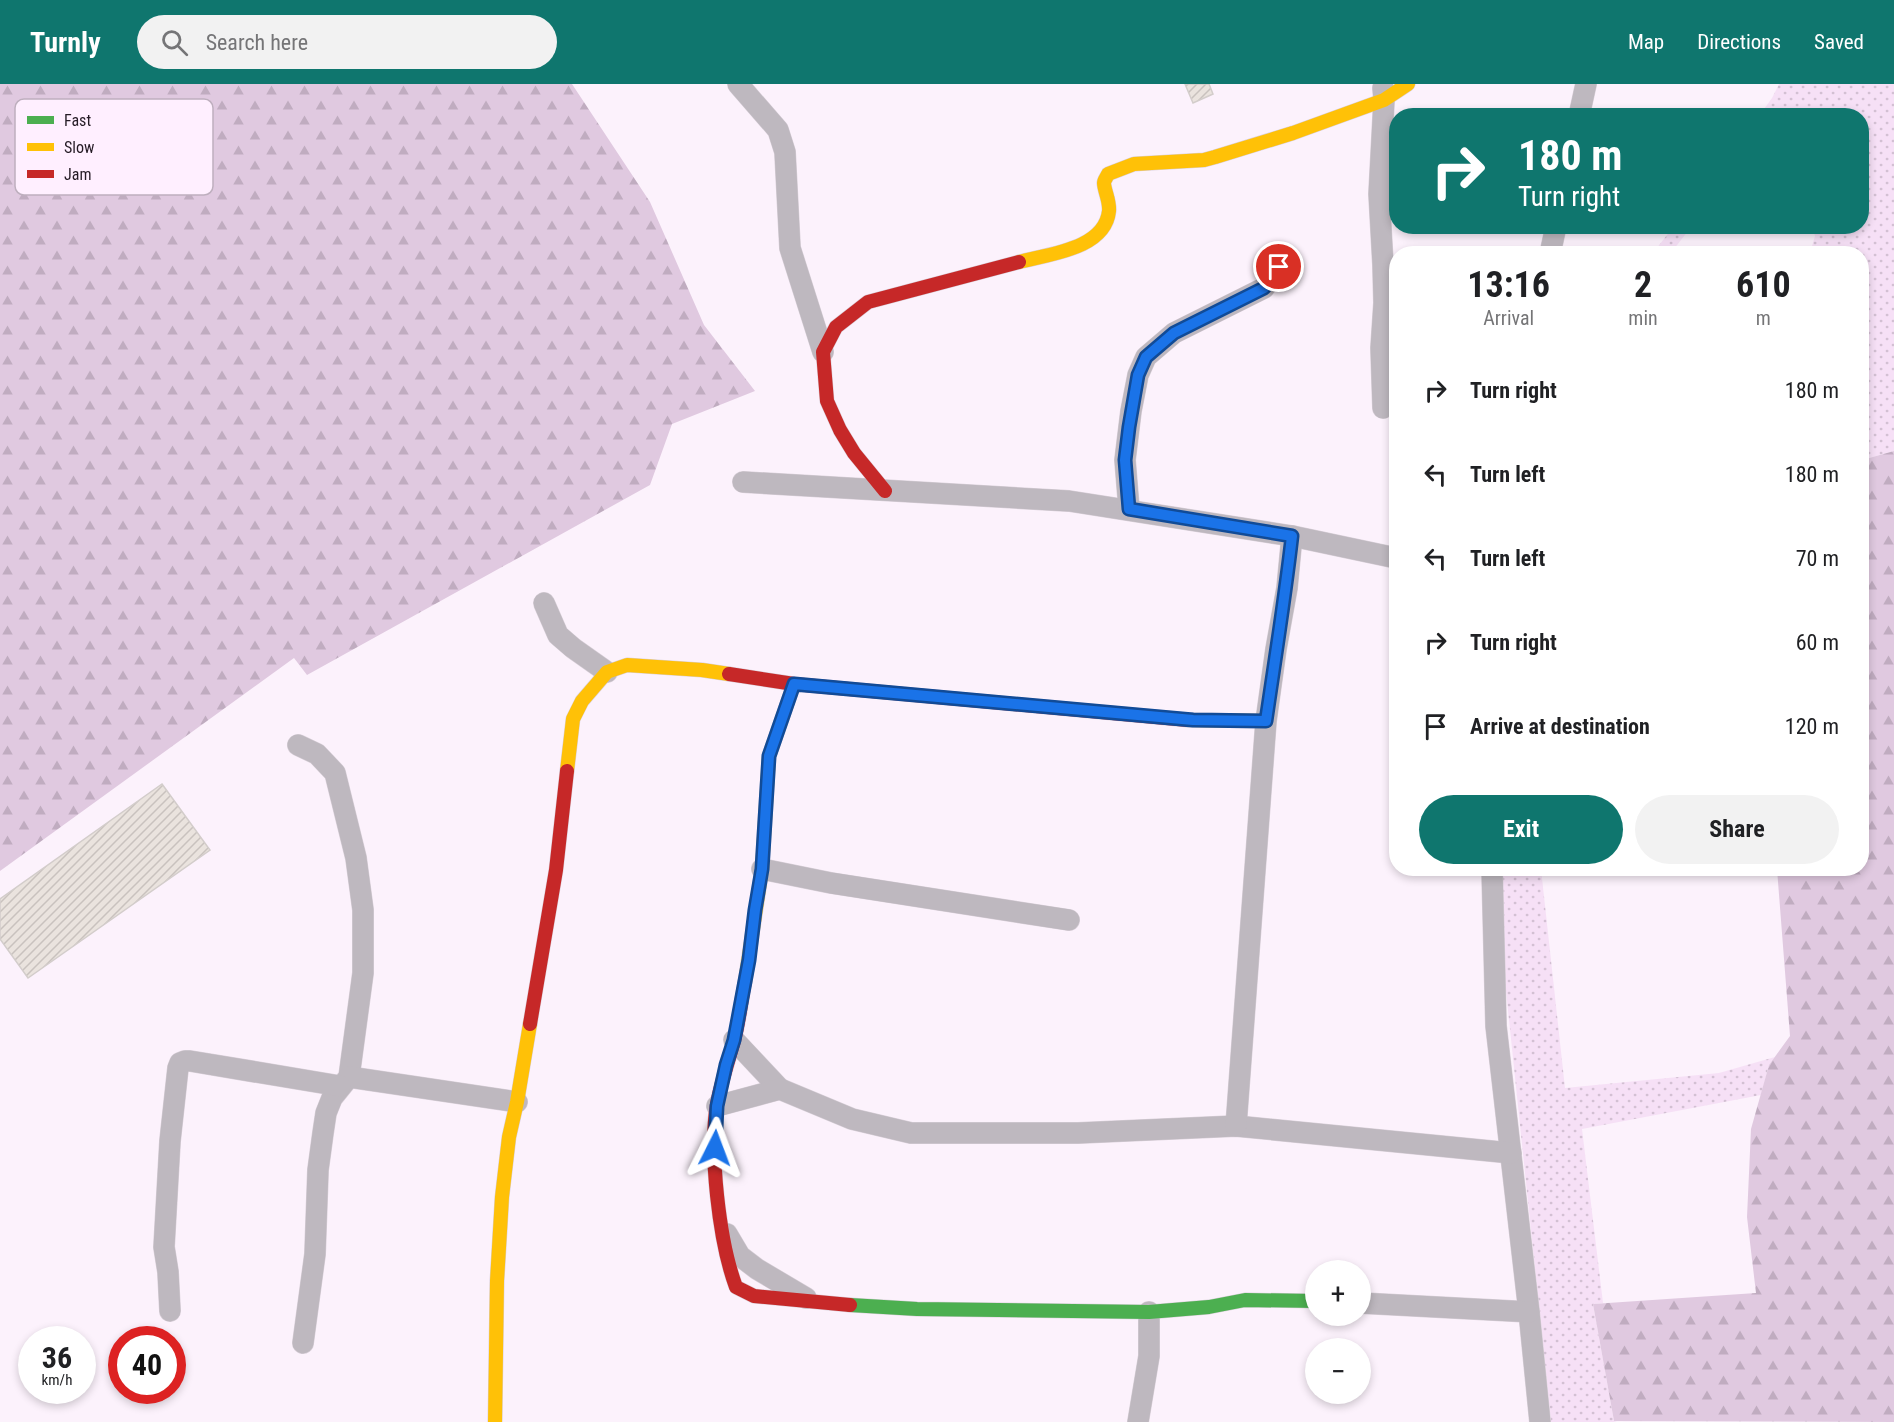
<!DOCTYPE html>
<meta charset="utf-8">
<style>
:root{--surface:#fff;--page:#f2f2f2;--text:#202124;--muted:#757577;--accent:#0f766e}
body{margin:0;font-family:"Roboto Condensed",sans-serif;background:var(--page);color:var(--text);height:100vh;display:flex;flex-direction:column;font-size:22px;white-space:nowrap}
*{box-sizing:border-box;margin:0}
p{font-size:20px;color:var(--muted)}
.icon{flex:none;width:33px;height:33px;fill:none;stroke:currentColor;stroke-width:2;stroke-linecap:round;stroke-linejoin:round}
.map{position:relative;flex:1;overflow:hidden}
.panel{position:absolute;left:1389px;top:162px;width:480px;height:630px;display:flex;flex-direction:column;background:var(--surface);border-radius:24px;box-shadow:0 3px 9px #0003}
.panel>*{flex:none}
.guide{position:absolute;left:1389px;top:24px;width:480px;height:126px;border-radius:24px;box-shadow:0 3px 9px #0003;background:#0f766e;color:#fff;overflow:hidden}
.buttons{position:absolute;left:1305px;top:1176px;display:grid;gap:12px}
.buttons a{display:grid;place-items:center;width:66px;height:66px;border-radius:50%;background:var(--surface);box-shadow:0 3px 9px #0003;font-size:30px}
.speed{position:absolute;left:18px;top:1242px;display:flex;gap:12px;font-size:30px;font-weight:700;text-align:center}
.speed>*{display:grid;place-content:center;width:78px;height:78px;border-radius:50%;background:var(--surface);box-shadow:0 3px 9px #0003;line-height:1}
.speed small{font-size:15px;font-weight:400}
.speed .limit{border:9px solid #d22;background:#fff;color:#111}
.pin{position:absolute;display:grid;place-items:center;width:51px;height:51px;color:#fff;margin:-26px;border:3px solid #fff;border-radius:50%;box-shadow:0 2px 6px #0007}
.me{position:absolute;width:66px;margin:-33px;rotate:3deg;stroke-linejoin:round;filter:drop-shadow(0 0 4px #0008)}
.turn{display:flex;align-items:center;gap:21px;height:126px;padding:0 30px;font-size:27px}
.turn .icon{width:78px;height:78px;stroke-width:2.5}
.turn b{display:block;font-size:42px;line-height:51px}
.eta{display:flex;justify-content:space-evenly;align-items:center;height:102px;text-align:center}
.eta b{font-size:36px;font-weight:700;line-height:42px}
.primary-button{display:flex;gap:12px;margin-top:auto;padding:12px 30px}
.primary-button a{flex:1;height:69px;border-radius:36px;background:var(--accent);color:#fff;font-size:24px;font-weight:700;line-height:69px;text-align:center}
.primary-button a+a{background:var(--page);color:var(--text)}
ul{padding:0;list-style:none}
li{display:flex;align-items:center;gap:18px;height:84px;padding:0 30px}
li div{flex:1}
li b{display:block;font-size:22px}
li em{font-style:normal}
header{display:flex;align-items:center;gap:36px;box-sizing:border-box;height:84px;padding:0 30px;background:var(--accent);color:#fff}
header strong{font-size:28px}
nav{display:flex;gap:33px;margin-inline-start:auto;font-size:21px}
.search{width:420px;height:54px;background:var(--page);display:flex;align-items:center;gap:15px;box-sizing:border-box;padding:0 21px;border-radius:33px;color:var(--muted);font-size:22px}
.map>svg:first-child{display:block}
.grass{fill:url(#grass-dots)}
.forest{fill:url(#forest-firs)}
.building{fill:url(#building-hatch);stroke:#d3cdcb;stroke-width:1.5}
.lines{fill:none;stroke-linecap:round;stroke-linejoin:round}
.street-casing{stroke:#d9d0d9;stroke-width:22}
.fast-casing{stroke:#d9d0d9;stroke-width:15}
.slow-casing{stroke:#d9d0d9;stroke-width:15}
.jam-casing{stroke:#d9d0d9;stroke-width:15}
.street{stroke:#beb8bf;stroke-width:21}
.fast{stroke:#4caf50;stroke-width:14}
.slow{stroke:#ffc107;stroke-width:14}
.jam{stroke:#c62828;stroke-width:14}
.route-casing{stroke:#114b97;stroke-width:15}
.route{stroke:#1a73e8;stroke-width:10}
.key{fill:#ffefff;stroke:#beafbe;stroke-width:1.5}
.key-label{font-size:16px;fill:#251b25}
</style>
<header>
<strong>Turnly</strong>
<div class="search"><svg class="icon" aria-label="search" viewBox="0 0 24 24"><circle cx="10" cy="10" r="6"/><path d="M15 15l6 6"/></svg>Search here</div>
<nav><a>Map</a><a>Directions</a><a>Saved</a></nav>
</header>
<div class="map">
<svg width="1894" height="1338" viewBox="0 0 1894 1338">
<defs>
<pattern id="grass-dots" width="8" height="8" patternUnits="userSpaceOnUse" patternTransform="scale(1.5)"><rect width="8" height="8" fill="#f6e0f6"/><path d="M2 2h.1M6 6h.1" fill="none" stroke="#d3c0d3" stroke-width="1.8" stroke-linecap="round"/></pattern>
<pattern id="forest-firs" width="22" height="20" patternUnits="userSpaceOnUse" patternTransform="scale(1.5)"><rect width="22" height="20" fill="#e0c9e0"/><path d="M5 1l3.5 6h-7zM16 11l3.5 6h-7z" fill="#c0acc0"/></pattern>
<pattern id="building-hatch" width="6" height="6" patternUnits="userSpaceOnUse" patternTransform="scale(1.5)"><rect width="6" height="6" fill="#eae3de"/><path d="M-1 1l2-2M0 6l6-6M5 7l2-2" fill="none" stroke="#c9c2be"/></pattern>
</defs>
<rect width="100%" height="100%" fill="#fcf2fc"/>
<g class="grass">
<path d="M1779,0h115v367l-32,9v-206l-52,-1 5,-17 -3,-9 50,-1v-110h-103l13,-18z"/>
<path d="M1674,142l17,1 -20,26h-18z"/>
<path d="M1499,785h42l24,219 154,-15 56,-16 -6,8 -8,30 -179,34 21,174 -10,1 21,117 3,1h-66l-45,-431z"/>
</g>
<g class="forest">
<path d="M0,0h572l78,118 54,123 51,66 -83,33 -22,61 -343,190 -13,-17 -294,213z"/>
<path d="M1894,367v971l-280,-1 -21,-117 163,-11 -9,-76 4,-88 18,-64 21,-29 -13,-167 85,-1v-408z"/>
</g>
<g class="building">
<path d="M1185,0h24l4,10 -20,9z"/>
<path d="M162,700l48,66 -182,128 -28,-39v-40z"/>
</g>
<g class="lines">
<g class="street-casing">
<g id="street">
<path d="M738,0l40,46 7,22 5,96 33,104"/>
<path d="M1579,32l7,-32"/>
<path d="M1550,170l6,-28"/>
<path d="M1383,324l-2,-60 3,-45 -1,-38 -4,-71 5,-94 -1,-12"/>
<path d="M743,398l326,19 223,35 104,22"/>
<path d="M1129,425l-4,-49 6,-49 7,-36 8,-18 28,-24 90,-45 24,-32"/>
<path d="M544,519l14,32 15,13 34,24"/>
<path d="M298,661l19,9 18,19 21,85 7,52v63l-14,104 -17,21 -6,15 -3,20 -5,37 -3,84 -12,89"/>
<path d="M1492,784l4,158 33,286 11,110"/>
<path d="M762,785l69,14 238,37"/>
<path d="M734,956l46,49"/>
<path d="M349,993l168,25"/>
<path d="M717,1022l63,-17 72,30 59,14h167l158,-7 275,27"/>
<path d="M1236,1042l30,-405 10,-72 11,-61 5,-52"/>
<path d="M727,1150l13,22 17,13 49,29"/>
<path d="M1360,1219l169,9"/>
<path d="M170,1227l-2,-39 -4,-25 6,-106 8,-73 2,-5 5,-2h5l150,25"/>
<path d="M1138,1338l11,-66v-44"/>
</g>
</g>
<g class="fast-casing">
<path id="fast" d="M850,1221l67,4 232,3 60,-5 36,-7 71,1"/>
</g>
<g class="slow-casing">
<g id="slow">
<path d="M1019,178c30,-8 86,-13 90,-51 1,-10 -5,-21 -5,-28 0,-3 3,-6 4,-9l26,-10 70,-4 11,-3 78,-24 91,-33 24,-16"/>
<path d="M1188,636l78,1"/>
<path d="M567,687l6,-52 9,-18 25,-29 20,-7 75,5 27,4"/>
<path d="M745,898l17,-113 7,-113 25,-72"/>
<path d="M495,1338l2,-141 5,-84 7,-60 8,-35 13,-78"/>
</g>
</g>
<g class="jam-casing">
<g id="jam">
<path d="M885,407l-31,-38 -14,-23 -13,-29 -4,-49 13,-25 32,-25 151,-40"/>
<path d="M729,590l65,10 394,36"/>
<path d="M745,898c-4,20 -6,40 -11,59 -6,21 -13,42 -17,63 -8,48 2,137 19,183l18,9 96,9"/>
<path d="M530,940l26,-154 11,-99"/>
</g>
</g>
<use href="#street" class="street"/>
<use href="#fast" class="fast"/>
<use href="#slow" class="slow"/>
<use href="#jam" class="jam"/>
</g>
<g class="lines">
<g class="route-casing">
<path id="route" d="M715,1064l2,-42 9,-41 8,-25 15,-80 6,-50 7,-41 7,-113 25,-72 399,36 73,1c9,-62 19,-123 26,-185l-163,-27 -4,-49 4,-33 9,-52 8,-18 28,-24 90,-45 15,-21"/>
</g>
<use href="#route" class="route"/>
</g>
<rect x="15" y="15" width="198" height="96" rx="9" class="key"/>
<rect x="27" y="32" width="27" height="8" fill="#4caf50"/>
<rect x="27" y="59" width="27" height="8" fill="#ffc107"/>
<rect x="27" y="86" width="27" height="8" fill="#c62828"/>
<g class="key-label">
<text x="64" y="42">Fast</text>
<text x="64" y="69">Slow</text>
<text x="64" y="96">Jam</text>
</g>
</svg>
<div class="buttons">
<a>+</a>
<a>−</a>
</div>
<div class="speed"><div>36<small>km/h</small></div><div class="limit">40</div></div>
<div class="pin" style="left:1279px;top:183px;background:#d93025"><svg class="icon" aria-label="arrive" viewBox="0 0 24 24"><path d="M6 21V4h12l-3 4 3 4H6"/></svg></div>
<svg class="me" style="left:715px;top:1064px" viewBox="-20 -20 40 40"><path d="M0-17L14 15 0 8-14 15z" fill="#1a73e8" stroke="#fff" stroke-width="4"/></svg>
<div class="guide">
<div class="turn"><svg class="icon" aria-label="right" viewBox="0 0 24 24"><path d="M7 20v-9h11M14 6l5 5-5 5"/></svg><div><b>180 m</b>Turn right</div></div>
</div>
<section class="panel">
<div class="eta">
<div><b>13:16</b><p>Arrival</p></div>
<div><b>2</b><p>min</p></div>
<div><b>610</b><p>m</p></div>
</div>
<ul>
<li><svg class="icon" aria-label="right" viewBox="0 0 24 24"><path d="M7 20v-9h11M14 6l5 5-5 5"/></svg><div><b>Turn right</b></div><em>180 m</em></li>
<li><svg class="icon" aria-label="left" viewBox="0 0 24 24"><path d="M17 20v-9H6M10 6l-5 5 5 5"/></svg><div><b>Turn left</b></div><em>180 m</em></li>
<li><svg class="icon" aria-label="left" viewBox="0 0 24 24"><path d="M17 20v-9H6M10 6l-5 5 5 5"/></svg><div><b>Turn left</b></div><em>70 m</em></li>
<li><svg class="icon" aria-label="right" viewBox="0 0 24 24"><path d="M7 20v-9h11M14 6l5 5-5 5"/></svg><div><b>Turn right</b></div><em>60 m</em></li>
<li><svg class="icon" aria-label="arrive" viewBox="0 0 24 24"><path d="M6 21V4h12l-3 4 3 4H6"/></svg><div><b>Arrive at destination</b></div><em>120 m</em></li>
</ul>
<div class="primary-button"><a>Exit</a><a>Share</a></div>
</section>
</div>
